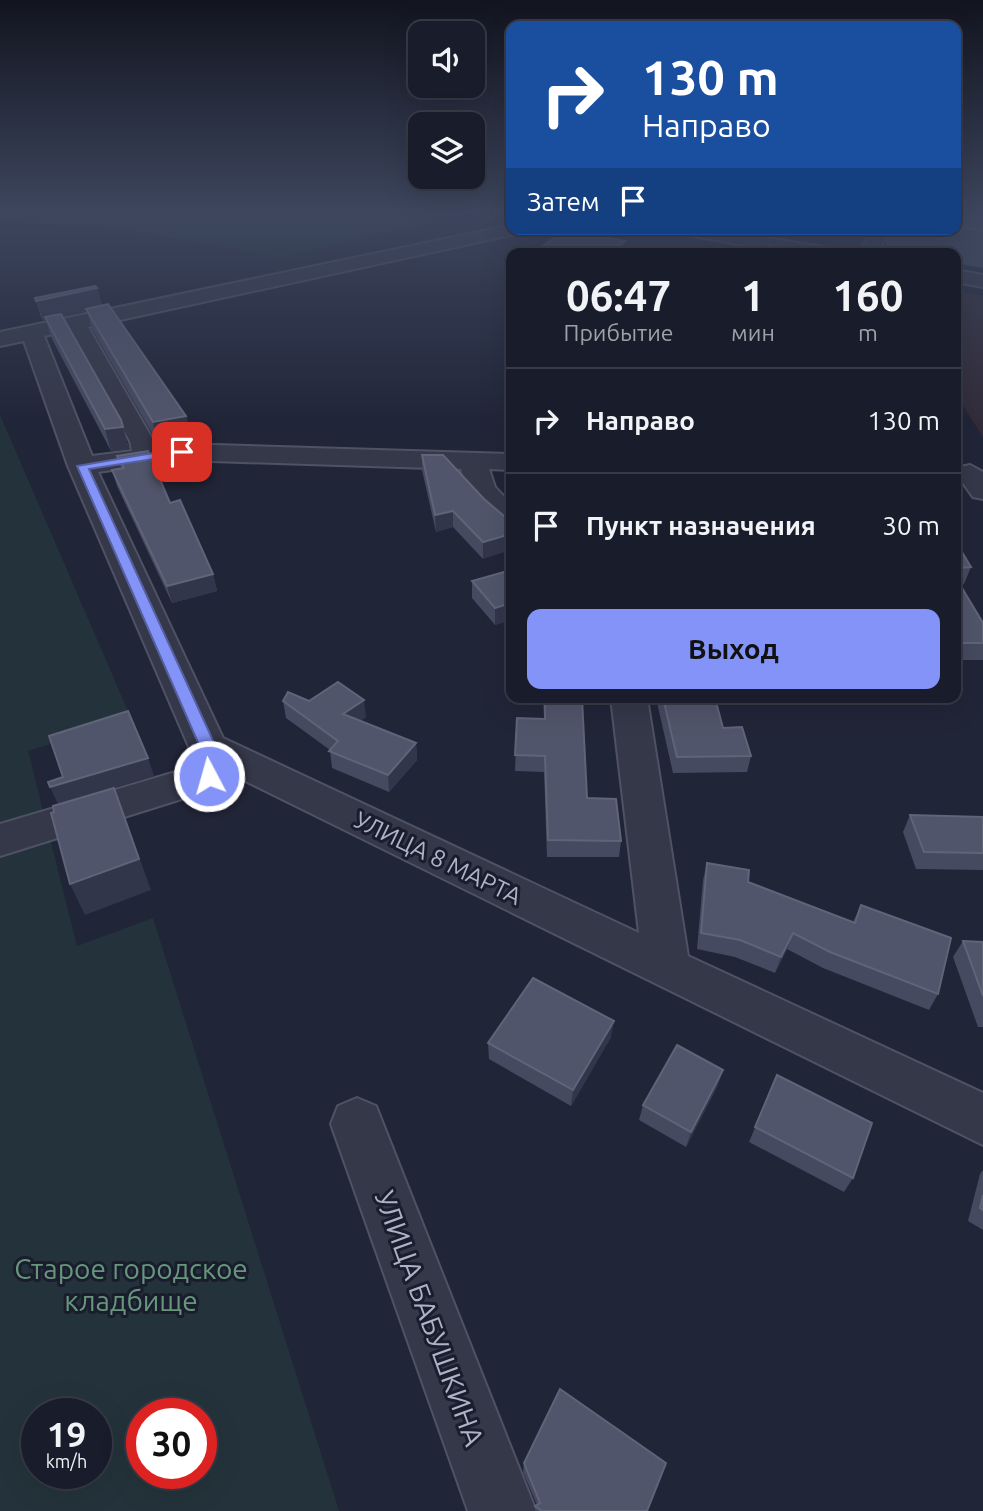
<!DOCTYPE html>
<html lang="ru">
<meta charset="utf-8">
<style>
:root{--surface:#191c2a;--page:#222532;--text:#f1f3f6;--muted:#9fa1a8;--line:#373a47;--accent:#8393f7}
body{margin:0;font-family:Ubuntu,sans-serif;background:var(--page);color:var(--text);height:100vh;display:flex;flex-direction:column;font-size:26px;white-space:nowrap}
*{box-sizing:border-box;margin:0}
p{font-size:23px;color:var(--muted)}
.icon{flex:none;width:38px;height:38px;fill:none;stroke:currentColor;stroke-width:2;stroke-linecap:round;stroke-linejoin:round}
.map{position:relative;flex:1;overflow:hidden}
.drawer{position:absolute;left:506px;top:248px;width:455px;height:455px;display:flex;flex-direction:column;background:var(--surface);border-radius:14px;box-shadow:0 7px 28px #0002,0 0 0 2px var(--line)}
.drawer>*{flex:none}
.top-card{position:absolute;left:506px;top:21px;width:455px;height:214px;border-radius:14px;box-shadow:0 7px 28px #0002,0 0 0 2px var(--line);background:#1a4fa0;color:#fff;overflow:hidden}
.tools{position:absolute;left:408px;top:21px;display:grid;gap:14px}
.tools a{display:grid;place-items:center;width:77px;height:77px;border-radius:14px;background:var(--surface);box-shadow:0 7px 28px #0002,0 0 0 2px var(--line);font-size:35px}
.speed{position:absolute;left:21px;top:1398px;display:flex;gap:14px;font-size:35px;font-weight:700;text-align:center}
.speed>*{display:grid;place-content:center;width:91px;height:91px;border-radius:50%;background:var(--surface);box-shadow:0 7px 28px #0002,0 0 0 2px var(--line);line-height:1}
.speed small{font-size:18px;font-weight:400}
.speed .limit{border:10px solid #d22;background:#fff;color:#111}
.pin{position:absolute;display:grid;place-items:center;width:60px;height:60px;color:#fff;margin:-30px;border-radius:14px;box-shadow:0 4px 10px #0006}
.me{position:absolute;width:77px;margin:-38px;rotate:354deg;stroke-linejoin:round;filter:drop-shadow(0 0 5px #0008)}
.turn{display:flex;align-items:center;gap:24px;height:147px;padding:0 21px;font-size:32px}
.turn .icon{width:91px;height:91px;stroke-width:2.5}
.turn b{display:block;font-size:49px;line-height:60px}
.then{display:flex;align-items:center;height:66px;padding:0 21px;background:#0003;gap:14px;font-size:26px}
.eta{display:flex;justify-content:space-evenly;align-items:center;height:119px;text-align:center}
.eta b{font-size:42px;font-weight:700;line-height:49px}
.primary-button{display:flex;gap:14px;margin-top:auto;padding:14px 21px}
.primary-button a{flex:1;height:80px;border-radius:14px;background:var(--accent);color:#111;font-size:28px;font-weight:700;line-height:80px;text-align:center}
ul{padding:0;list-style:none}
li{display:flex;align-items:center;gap:21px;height:105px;padding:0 21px;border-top:2px solid var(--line)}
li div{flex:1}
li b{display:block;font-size:26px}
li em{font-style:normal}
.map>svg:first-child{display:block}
.medical{fill:#322c3a}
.green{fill:#24333b;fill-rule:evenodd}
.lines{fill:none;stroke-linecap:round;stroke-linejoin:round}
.minor-casing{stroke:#4f5264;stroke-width:4}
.minor{fill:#353849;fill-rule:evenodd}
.wall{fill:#454a60}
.shaded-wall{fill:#32364b}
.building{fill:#50556b;stroke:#5f6479;stroke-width:2}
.route{fill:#8393f7;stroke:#5560a1;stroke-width:2}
.labels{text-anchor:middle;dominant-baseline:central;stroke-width:6;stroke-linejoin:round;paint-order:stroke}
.street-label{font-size:24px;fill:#afb2c5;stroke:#1a1d2d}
.near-park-label{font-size:28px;fill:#67967d;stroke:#1a1d2d}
.near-street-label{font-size:28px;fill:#afb2c5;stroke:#1a1d2d}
</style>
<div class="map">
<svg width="983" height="1511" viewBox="0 0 983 1511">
<rect width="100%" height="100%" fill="#212538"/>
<path class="medical" d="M956,291l27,5v141l-27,-42z"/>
<g class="green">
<path d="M0,210h485l-204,47 -184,-32 -97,-2z"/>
<path d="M0,415l131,303 -103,33 49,195 76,-28 186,593h-339zM37,1414h59v60h-59zM142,1414h59v60h-59z"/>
</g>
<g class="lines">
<g class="minor-casing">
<g id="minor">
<path d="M960,210h18l-11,27 16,4v12l-33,-9 -2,-4 4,-11h4z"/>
<path d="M511,225v4h14l-9,5 -428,93 69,120 25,-3 329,10v16l-22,-1 6,18 16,17v25c-24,-6 -44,-37 -50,-60l-279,-9 -84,12 125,266 416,195 -28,-235h36l41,258 295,137v52l-754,-372 -6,13 -223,70v-32l189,-56v-21l-121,-281 -44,-125 -24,5v-14zM68,331l62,110 2,10 -40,5 -48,-120z"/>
<path d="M672,229h43l113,19 9,6h-44l-112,-20z"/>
<path d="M874,229h18l-16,25h-19z"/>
<path d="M956,270l27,5v12l-27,-5z"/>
<path d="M970,465l13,7v27l-10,-2 -17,-24 4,-6z"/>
<path d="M357,1098l19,8 160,405h-68l-137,-387 7,-18z"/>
</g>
</g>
<use href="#minor" class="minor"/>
</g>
<g class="wall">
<path d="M956,210h3l-1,1 19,5 2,-6h4v58l-27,-5v-9h-60l-12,-2 6,-23h66z"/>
<path d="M97,288l5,18 84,110 5,22 -33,6 -66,-115 -5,-18 -25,5 59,104 8,29 -18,2 -60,-114 -5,-17h-3l-2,-3 -6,-19z"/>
<path d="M422,455l62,44 -1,60 -30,-32 -17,5 -14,-62z"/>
<path d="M117,456l53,47 43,71 4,17 -45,12 -55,-117 -5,-16 9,-2z"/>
<path d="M956,542l15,25 -7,17h-5l24,39v37h-27z"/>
<path d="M511,570v50l-16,5 -23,-27v-17z"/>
<path d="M543,698h39l5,100 34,43 -2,16h-72l-3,-85 -29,-1 2,-53 27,1z"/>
<path d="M656,698h59l8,30 28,28 -4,16 -74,1z"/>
<path d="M283,701h26l57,16 -6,4 56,22 1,17 -28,32 -57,-24 -2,-18 -44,-32z"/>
<path d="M910,815l73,2v53l-67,-1 -13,-37z"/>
<path d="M707,863l41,19 105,40 8,-17 77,89 -9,16 -106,-42 -36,-19 -12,24 -40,-16 -38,-8 6,-69z"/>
<path d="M963,941l20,1v85h-5l-25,-70z"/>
<path d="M611,1037l-40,69 -82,-47 -1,-16z"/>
<path d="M777,1075l76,103 -9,14 -95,-50z"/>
<path d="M718,1085l-32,62 -47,-27 4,-15z"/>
<path d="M983,1170v60l-15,-9 12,-47z"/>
<path d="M524,1463l123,48h-112l2,-6 -14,-33z"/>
</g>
<g class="shaded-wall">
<path d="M625,241l-1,13h-16z"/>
<path d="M97,288l5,20 -59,12 -7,-19z"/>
<path d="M186,416l5,22 -33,6 -5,-22z"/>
<path d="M121,420l8,29 -18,2 -6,-22z"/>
<path d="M453,511v16l-17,5 -1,-17z"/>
<path d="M511,534v16l-28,9v-17z"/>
<path d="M213,574l4,17 -45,12 -5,-17z"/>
<path d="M511,603v17l-16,5v-17z"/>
<path d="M364,700l2,17 -21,14 -2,-17z"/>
<path d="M416,743l1,17 -28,32 -1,-17z"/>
<path d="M148,758l6,18 -96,28 -8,-17z"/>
<path d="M114,788l37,102 -66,25 -15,-31z"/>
<path d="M793,933l-6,16 -12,24 6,-16z"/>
<path d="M614,1021l-3,16 -40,69 2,-16z"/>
<path d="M723,1070l-5,15 -32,62 5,-15z"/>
</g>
<g class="building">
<path d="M956,210l27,8v13l-27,-4z"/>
<path d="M566,230l59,11 -17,13h-77z"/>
<path d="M769,246l46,8h-55z"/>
<path d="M95,286l2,2 -61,13 -1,-3z"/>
<path d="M108,304l78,112 -33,6 -67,-113z"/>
<path d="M61,314l60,106 2,7 -18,2 -60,-112z"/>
<path d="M148,451l22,52 10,-3 33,74 -46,12 -55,-116 12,-2 -7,-12z"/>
<path d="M422,455h21l41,44 27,23v12l-28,8 -30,-31 -18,4z"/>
<path d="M956,542l15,25 -15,1z"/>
<path d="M511,570v33l-16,5 -23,-27z"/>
<path d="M956,578l27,45v20h-27z"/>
<path d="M338,682l26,18 -21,14 73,29 -28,32 -59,-24 9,-10 -55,-40 5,-9 21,9z"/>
<path d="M545,698h37l5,100 29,1 5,42 -73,-1 -3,-84 -30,-1 2,-37 28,1z"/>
<path d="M663,698h52l8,30 19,-1 9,29 -74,1z"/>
<path d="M128,711l20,47 -98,29 -2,-5 15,-5 -14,-41z"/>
<path d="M114,788l25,71 -69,25 -19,-71 3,-1 -1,-6z"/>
<path d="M910,815l73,2v36l-59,-1z"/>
<path d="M707,863l42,7 -1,12 107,41 6,-18 90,33 -13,56 -108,-42 -37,-19 -12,24 -41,-17 -39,-7z"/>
<path d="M963,941l20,1v54z"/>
<path d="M533,978l81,43 -41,69 -85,-47z"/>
<path d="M677,1045l46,25 -32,62 -48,-27z"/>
<path d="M777,1075l95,48 -19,55 -98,-51z"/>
<path d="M983,1195v15l-3,-2z"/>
<path d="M560,1389l106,74 -19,48h-105l-7,-5 5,-3 -16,-40z"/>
</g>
<linearGradient id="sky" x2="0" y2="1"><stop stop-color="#12141f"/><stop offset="0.5" stop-color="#3d465e"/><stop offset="1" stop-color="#3d465e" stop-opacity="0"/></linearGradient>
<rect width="983" height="422" fill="url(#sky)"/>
<path class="route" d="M182,448l4,1v5l-97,15 127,278 1,29 -8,6 -8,-6 -1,-29 -123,-281z"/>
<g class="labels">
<g class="street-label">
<text transform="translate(438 858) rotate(26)">УЛИЦА 8 МАРТА</text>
</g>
<g class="near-park-label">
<text x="131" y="1268">Старое городское<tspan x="131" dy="32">кладбище</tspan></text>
</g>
<g class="near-street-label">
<text transform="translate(430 1318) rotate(70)">УЛИЦА БАБУШКИНА</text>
</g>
</g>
</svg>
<div class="tools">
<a><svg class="icon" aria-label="sound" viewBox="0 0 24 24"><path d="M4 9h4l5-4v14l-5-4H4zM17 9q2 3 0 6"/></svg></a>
<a><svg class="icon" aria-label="layers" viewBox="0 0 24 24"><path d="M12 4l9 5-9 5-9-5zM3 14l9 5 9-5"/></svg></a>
</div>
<div class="speed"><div>19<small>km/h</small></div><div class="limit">30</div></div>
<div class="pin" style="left:182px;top:452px;background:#d93025"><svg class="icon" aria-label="arrive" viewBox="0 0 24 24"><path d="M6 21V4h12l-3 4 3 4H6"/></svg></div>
<svg class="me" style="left:209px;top:776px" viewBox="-20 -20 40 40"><circle r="17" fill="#8393f7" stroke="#fff" stroke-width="3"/><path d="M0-11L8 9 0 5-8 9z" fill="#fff"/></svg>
<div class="top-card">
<div class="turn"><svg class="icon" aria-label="right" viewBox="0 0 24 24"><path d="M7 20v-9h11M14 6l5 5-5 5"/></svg><div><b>130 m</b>Направо</div></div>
<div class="then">Затем<svg class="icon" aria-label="arrive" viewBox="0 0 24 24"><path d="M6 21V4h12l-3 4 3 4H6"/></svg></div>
</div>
<section class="drawer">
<div class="eta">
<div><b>06:47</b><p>Прибытие</p></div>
<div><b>1</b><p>мин</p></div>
<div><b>160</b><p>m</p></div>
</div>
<ul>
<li><svg class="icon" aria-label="right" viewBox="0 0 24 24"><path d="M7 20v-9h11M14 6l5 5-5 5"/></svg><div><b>Направо</b></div><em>130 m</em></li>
<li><svg class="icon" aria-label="arrive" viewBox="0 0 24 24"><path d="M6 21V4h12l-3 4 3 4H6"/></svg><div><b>Пункт назначения</b></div><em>30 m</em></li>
</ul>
<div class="primary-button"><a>Выход</a></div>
</section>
</div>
